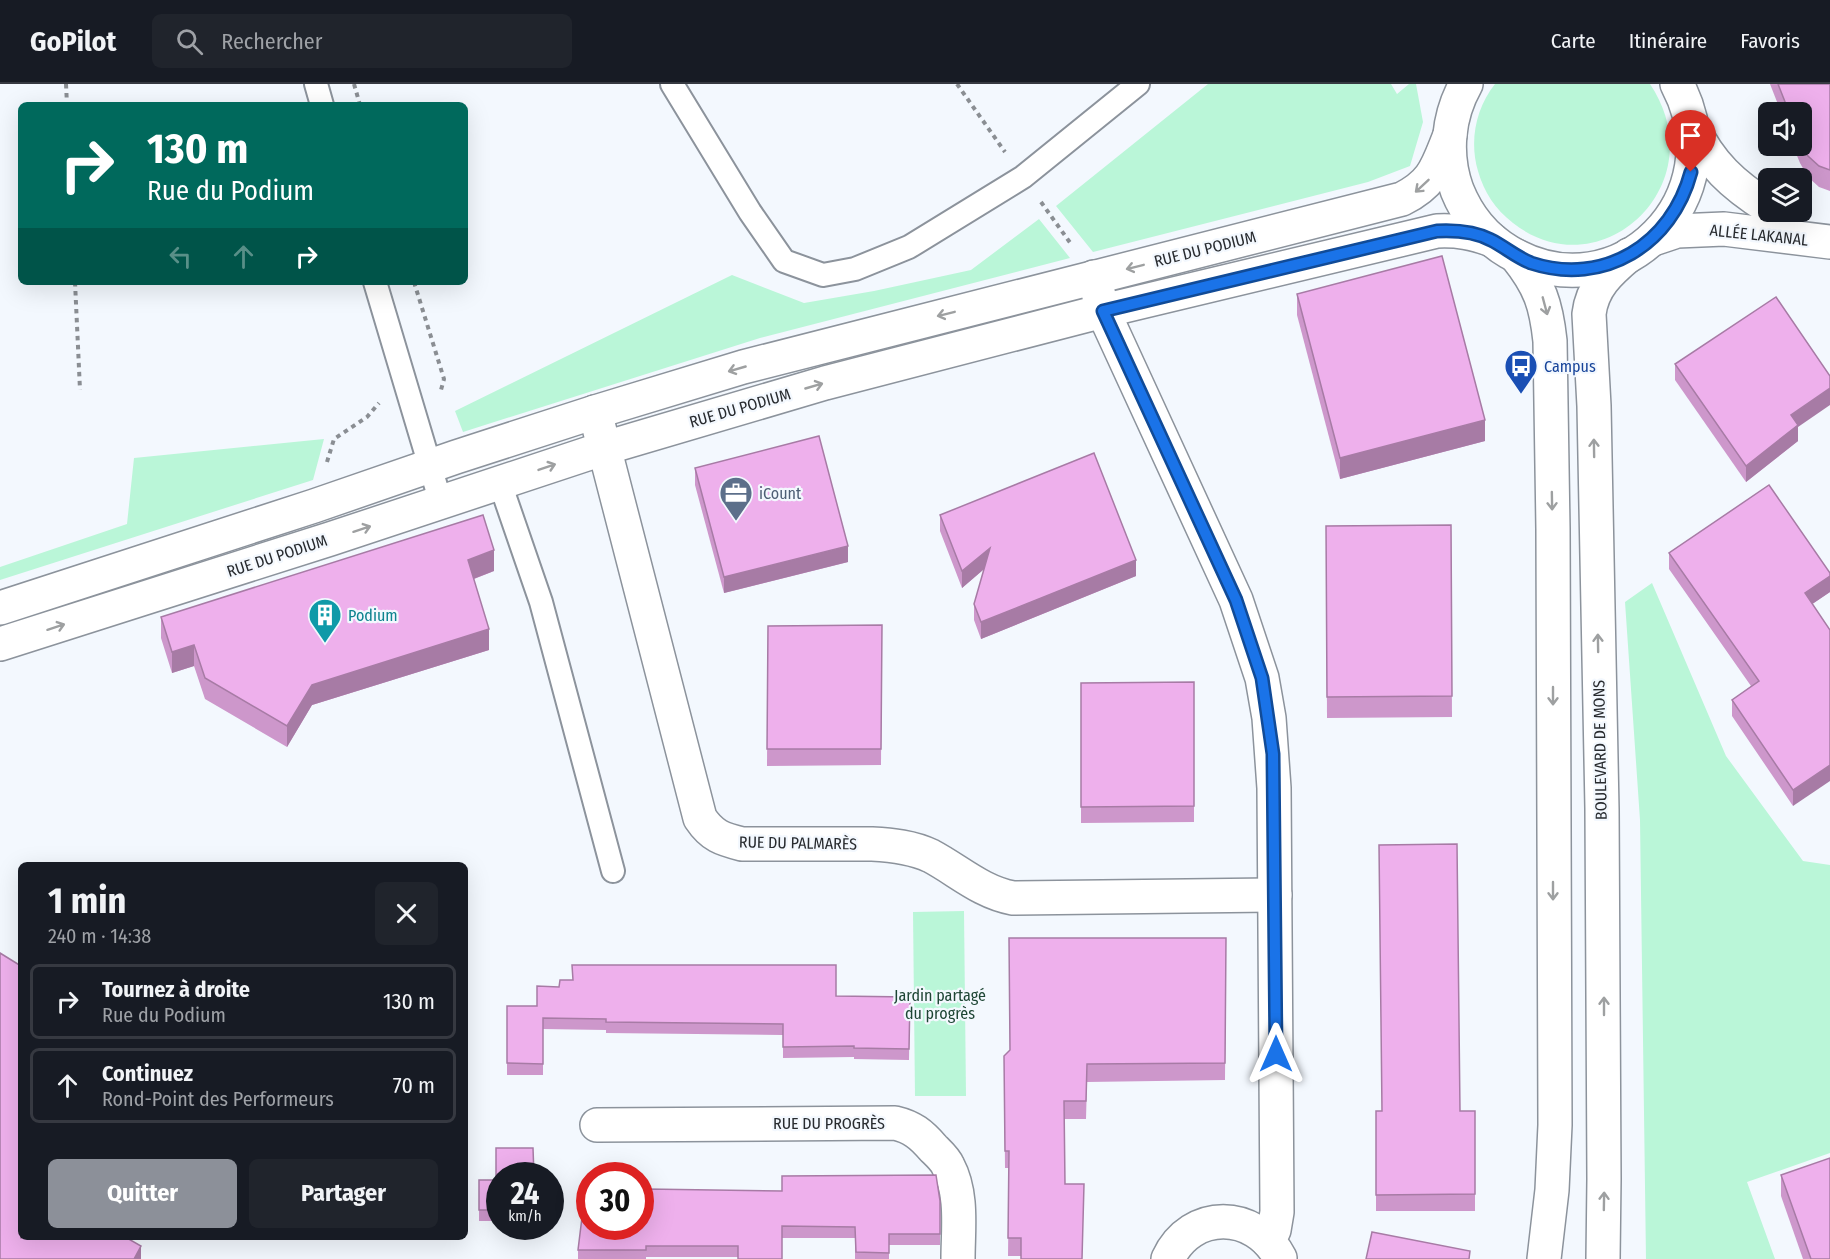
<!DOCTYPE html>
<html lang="fr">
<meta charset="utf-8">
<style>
:root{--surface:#171b24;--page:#20242c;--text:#f1f3f6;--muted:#9ea1a6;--line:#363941;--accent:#8c9099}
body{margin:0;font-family:"Fira Sans Condensed",sans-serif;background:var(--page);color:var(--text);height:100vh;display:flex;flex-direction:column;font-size:22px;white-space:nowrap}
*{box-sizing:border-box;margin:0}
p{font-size:20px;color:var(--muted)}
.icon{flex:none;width:33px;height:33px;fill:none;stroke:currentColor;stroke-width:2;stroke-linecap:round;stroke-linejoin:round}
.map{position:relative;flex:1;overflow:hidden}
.details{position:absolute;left:18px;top:778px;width:450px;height:378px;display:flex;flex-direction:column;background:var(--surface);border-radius:9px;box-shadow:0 6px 24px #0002}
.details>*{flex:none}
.guide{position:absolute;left:18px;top:18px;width:450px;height:183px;border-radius:9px;box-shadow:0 6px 24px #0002;background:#00695c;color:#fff;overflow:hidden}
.fabs{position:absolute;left:1758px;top:18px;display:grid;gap:12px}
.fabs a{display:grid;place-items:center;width:54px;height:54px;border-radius:9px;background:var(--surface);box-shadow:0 6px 24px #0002;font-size:30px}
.speed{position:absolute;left:486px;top:1078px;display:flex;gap:12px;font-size:30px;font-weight:700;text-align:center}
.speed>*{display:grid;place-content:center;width:78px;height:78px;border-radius:50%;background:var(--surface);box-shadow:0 6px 24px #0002;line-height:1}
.speed small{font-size:15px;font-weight:400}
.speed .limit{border:9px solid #d22;background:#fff;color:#111}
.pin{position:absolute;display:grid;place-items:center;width:51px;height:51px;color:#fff;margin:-62px -26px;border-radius:50% 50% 50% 0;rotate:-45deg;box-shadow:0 0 6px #0007}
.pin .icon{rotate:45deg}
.me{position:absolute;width:66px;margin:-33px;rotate:0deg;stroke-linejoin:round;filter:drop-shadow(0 0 4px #0008)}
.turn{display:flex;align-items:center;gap:21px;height:126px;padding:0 30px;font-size:27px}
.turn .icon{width:78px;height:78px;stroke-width:2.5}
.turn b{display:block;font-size:42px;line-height:51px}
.lanes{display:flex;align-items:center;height:57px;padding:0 30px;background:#0003;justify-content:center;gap:30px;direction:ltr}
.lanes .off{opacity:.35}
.round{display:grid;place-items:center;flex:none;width:63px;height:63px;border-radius:9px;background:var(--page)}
.summary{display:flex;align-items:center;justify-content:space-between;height:102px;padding:0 30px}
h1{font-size:36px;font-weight:700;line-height:45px}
.button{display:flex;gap:12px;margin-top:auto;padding:12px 30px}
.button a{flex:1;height:69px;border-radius:9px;background:var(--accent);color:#fff;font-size:24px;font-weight:700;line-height:69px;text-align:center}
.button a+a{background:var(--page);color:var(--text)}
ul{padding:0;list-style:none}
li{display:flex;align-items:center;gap:18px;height:75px;margin:0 12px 9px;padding:0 18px;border:3px solid var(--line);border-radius:9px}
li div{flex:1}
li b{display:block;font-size:22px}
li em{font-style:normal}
header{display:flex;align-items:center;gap:36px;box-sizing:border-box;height:84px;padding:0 30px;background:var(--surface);border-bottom:2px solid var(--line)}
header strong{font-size:28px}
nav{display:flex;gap:33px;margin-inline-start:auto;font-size:21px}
.search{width:420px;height:54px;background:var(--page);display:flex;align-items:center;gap:15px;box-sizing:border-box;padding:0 21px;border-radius:9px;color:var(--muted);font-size:22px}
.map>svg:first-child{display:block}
.green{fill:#baf6d8}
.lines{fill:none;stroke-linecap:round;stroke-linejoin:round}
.service-casing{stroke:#8c939c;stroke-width:26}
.minor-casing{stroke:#8c939c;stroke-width:36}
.tertiary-casing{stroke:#8c939c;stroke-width:36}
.secondary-casing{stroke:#8c939c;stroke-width:36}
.path{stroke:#8a8e93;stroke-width:4;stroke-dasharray:4.5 4.5;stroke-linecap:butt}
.service{stroke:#fff;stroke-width:22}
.minor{stroke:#fff;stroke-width:33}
.tertiary{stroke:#fff;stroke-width:33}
.secondary{stroke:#fff;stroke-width:33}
.wall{fill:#cd97cb}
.shaded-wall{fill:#a77ba5}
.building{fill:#eeb0ec;stroke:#a77ba5;stroke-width:1.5}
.oneway{stroke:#9ea0a1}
.route-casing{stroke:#114b97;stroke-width:15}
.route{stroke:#1a73e8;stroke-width:10}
.labels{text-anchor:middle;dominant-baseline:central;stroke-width:4.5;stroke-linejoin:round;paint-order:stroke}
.street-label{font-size:16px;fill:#282b2f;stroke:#f3f8fe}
.transit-label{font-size:16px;fill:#164399;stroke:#f3f8fe;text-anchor:start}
.service-label{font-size:16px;fill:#4e5e75;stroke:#f3f8fe;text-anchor:start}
.culture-label{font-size:16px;fill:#0d838f;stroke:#f3f8fe;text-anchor:start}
.park-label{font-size:16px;fill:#1d4534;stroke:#f3f8fe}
</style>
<header>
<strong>GoPilot</strong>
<div class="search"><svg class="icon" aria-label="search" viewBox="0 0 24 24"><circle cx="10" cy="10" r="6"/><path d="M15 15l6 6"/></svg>Rechercher</div>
<nav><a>Carte</a><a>Itinéraire</a><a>Favoris</a></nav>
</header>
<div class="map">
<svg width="1830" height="1175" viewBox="0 0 1830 1175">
<rect width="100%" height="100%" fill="#f3f8fe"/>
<g class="green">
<path d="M1208,0h183l6,10 12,-10h7l7,38 -13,44 -42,16 -275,70 -37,-46z"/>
<path d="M1495,0h155c67,100 -49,208 -137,139 -18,-14 -29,-31 -35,-52 -9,-30 -2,-63 17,-87z"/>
<path d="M1039,135l31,39 -310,80 -297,94 -8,-21 277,-136 72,28 70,-12 97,-21z"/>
<path d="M324,355l-11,41 -313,100v-13l127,-43 7,-66z"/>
<path d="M1652,499l74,173 77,105 27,4v288l-83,29 28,77h-129l-6,-439 -15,-218z"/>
<path d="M964,827l2,185h-51l-2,-184z"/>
</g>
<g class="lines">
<g class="service-casing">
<g id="service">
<path d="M316,0l6,21"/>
<path d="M672,0l78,128 34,49 39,14 32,-6 54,-22 114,-70 115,-93"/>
<path d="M375,198l66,221"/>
<path d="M500,399l41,119 72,269"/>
</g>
</g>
<g class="minor-casing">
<g id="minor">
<path d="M1692,42c18,38 41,59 76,81"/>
<path d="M1653,155l24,-8 47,-2 106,13"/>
<path d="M1094,193l9,34 133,289 26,78 7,40 5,70 3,424 -3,18 -6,11"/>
<path d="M595,328l105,406c12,18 22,21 42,26h130c20,1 40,3 59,12 28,15 50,36 82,42l262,-3"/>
<path d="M597,1041l298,-2c17,4 26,11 38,25 5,5 12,11 15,18 15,28 10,63 10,93"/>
<path d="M1168,1175c23,-50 87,-49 112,-1"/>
</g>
</g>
<g class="tertiary-casing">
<g id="tertiary">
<path d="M0,524l314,-102 142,-49 139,-45 148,-45 659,-168c32,-16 35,-32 48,-64"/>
<path d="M0,560l330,-105 275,-91 220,-65 278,-72 334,-80c21,-1 36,2 55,9"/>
</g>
</g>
<g class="secondary-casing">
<g id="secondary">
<path d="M1466,0c-18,32 -22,70 -9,106 10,25 28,48 52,62 110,65 228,-56 168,-168"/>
<path d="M1516,172c24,30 30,48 34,85l3,188 2,596 -3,65 -8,69"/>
<path d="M1603,1175l1,-80 -2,-370 -8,-403 -5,-92c3,-27 20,-42 40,-59"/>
</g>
</g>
<g class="path">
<path d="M66,0l1,21"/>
<path d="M354,0l6,21"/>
<path d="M957,0l48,68"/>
<path d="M1041,118l30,42"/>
<path d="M75,198l5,108"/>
<path d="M414,198l30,97 -3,11"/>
<path d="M327,378l7,-23 33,-22 12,-14"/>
</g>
<use href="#service" class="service"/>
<use href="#minor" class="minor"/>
<use href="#tertiary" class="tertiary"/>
<use href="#secondary" class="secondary"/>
</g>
<g class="wall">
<path d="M1770,0h60v107l-11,-4 -11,-10 -8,-14 -7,-17h9v-34h-21z"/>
<path d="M1297,210l188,147 -145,38 -43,-164z"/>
<path d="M1675,280l123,63v14l-52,41 -71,-102z"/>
<path d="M695,384l153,94 -124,31 -29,-108z"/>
<path d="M940,431l196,61 -155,63 -7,-19v-16l10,-35 -22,19 -22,-57z"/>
<path d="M1451,441l1,192 -125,1 -1,-192z"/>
<path d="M1669,469l161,20v19l-18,12 -19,202 -61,-90v-16l19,-14 -82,-117z"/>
<path d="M494,487l-20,8 15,71 -177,55 -25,42 -82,-48 -11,-33 -22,7 -11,-35v-21z"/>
<path d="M882,541l-1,140 -114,1 1,-140z"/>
<path d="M1194,598v140l-113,1v-140z"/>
<path d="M1226,854l-1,142 -138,2 -1,37h-22l1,65 19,17 -63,55h-13l1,-88h-4l-1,-112z"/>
<path d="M836,912l74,1 -1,63 -55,-1v-2l-71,1v-23l-177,-2v-3l-63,-1v46h-36v-69h30z"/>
<rect x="1376" y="1027" width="99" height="100"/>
<path d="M1781,1091l49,84h-27l-22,-63z"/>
<path d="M500,1092v45h-21v-41h17z"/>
<path d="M782,1107l158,10v44h-51v14h-34v-21h-73l-44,19h-92v2h-68v-9l12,-23z"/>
</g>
<g class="shaded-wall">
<path d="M1830,304v17l-32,22v14l-52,41v-16l45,-51z"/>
<path d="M1485,336v21l-145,38v-21z"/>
<path d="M848,462v16l-124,31v-16z"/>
<path d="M990,464v16l-28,24v-17z"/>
<path d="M494,466v21l-26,10v-21z"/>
<path d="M1136,476v16l-155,63v-17z"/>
<path d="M1830,492v16l-25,17v-16z"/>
<path d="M489,545v21l-177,55 -25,42v-21l25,-41z"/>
<path d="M194,561v21l-22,7v-21z"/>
<path d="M1830,681v16l-37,25v-16z"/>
<path d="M141,1162v13h-7z"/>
</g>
<g class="building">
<path d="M1778,0h52v86l-11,-4 -11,-10 -6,-11v-33h-13z"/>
<path d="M1442,172l43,164 -145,38 -43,-164z"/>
<path d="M1776,213l54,79v12l-39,27 7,10 -52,41 -71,-102z"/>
<path d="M819,352l29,110 -124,31 -29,-109z"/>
<path d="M1094,369l42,107 -155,62 -7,-18 16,-56 -28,23 -22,-56z"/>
<path d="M1769,401l61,88v3l-25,17 25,37v135l-37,25 -61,-90 27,-19 -90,-128z"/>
<path d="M483,431l11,35 -26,10 21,69 -177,56 -25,41 -82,-48 -11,-33 -22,7 -11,-35z"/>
<path d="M1451,441l1,171 -125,1 -1,-171z"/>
<path d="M882,541l-1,124h-114l1,-123z"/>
<path d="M1194,598v124l-113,1v-124z"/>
<path d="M1457,760l3,267h15v83l-99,1v-84h6l-3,-266z"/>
<path d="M1009,854h217l-1,125 -138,1 -1,37h-22l1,83h19l-2,75h-61v-21h-13l1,-87h-4l-1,-95 6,-6z"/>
<path d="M0,869l21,13v272h106l14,8 -7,13h-134z"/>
<path d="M572,881h264v31l74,1 -1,52 -55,-1v-2l-71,1v-23l-177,-2v-3l-63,-1v46l-36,-1v-57h30v-20l22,1 1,-7h13z"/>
<path d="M496,1064h37l1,28h-34v34h-21v-30h17z"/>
<path d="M1830,1074v101h-19l-30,-84z"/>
<path d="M936,1091l4,26v33h-51v19l-33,-1 -1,-25 -73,-1v33h-44v-13h-92v4h-68l7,-57h5v34h50v-34h6v-4l136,2v-15z"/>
<path d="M1372,1148l98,19 -1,8h-103z"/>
</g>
<defs><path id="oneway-shaft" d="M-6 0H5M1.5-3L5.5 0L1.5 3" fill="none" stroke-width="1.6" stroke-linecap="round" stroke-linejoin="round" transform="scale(1.5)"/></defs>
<g class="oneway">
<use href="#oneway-shaft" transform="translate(1422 102) rotate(137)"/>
<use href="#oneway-shaft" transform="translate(1135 183) rotate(166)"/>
<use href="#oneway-shaft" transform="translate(1545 222) rotate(75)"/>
<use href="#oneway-shaft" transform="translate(946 230) rotate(166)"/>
<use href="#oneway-shaft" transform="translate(737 285) rotate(164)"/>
<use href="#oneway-shaft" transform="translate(814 302) rotate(-16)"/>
<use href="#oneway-shaft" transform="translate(1594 364) rotate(-91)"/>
<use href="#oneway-shaft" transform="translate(547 383) rotate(-19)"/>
<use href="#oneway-shaft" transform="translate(1552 417) rotate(89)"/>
<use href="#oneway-shaft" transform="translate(362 445) rotate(-18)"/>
<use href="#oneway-shaft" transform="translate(56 543) rotate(-18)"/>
<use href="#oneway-shaft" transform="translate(1598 559) rotate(-91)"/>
<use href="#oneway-shaft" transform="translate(1553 612) rotate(90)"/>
<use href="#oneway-shaft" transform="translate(1553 807) rotate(90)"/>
<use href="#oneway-shaft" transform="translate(1604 922) rotate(-90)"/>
<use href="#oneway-shaft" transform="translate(1604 1117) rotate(-89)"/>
</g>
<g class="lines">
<g class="route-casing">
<path id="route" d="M1276,970l-3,-300 -11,-76 -26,-78 -133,-289 334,-80c19,-1 37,0 54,9 14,7 25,17 40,23 73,24 141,-19 160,-91"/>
</g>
<use href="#route" class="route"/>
</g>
<defs>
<g id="bus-pin" transform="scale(1.725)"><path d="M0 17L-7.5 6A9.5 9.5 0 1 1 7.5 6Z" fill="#1a4fb4" stroke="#f3f8fe"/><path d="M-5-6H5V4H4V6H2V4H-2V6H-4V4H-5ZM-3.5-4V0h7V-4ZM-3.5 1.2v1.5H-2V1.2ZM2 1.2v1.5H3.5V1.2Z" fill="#fff"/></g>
<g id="office-pin" transform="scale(1.725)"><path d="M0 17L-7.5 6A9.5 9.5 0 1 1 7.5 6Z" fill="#5c6f8a" stroke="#f3f8fe"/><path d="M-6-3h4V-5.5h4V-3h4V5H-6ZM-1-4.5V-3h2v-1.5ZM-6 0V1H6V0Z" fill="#fff"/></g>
<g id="building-pin" transform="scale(1.725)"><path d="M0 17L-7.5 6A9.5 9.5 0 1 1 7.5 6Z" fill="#0f9aa8" stroke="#f3f8fe"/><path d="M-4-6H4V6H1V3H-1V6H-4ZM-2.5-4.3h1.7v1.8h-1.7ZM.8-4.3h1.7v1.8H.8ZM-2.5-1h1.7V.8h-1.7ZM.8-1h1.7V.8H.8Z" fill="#fff"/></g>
</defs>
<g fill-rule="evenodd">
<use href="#bus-pin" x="1521" y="282"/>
<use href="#office-pin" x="736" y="409"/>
<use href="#building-pin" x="325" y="531"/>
</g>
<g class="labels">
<g class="street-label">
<text transform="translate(1759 151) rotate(6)">ALLÉE LAKANAL</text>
<text transform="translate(1205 165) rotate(-14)">RUE DU PODIUM</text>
<text transform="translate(740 324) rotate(-16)">RUE DU PODIUM</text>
<text transform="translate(277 472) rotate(-18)">RUE DU PODIUM</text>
<text transform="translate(1600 666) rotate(-91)">BOULEVARD DE MONS</text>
<text transform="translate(798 759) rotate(1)">RUE DU PALMARÈS</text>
<text x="829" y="1039">RUE DU PROGRÈS</text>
</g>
<g class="transit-label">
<text x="1544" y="282">Campus</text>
</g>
<g class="service-label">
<text x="759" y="409">iCount</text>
</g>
<g class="culture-label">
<text x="348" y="531">Podium</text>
</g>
<g class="park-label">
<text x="940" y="911">Jardin partagé<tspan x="940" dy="18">du progrès</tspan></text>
</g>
</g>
</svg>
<div class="fabs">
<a><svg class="icon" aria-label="sound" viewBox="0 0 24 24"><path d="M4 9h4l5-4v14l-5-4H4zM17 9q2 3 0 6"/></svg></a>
<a><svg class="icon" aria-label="layers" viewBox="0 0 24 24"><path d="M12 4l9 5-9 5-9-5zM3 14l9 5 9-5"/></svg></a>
</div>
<div class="speed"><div>24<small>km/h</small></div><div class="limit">30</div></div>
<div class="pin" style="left:1691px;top:88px;background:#d93025"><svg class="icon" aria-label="arrive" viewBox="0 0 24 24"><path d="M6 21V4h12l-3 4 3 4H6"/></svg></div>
<svg class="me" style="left:1276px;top:970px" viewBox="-20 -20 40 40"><path d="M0-17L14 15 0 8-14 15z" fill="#1a73e8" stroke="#fff" stroke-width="4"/></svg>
<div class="guide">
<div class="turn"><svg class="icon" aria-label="right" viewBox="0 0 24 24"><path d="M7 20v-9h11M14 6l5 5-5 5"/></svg><div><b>130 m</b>Rue du Podium</div></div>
<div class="lanes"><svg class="icon off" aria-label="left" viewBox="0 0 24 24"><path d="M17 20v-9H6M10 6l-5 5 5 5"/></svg><svg class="icon off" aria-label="ahead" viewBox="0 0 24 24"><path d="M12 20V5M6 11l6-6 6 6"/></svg><svg class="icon" aria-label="right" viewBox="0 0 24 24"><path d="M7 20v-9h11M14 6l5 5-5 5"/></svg></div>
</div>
<section class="details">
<div class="summary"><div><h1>1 min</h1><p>240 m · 14:38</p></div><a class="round"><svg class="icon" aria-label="close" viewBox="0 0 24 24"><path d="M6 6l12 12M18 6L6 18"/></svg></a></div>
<ul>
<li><svg class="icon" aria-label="right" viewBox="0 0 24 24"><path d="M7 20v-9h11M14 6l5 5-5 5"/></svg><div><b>Tournez à droite</b><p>Rue du Podium</p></div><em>130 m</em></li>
<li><svg class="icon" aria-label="ahead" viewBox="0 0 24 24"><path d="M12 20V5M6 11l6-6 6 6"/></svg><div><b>Continuez</b><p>Rond-Point des Performeurs</p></div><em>70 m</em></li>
</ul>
<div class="button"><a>Quitter</a><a>Partager</a></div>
</section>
</div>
